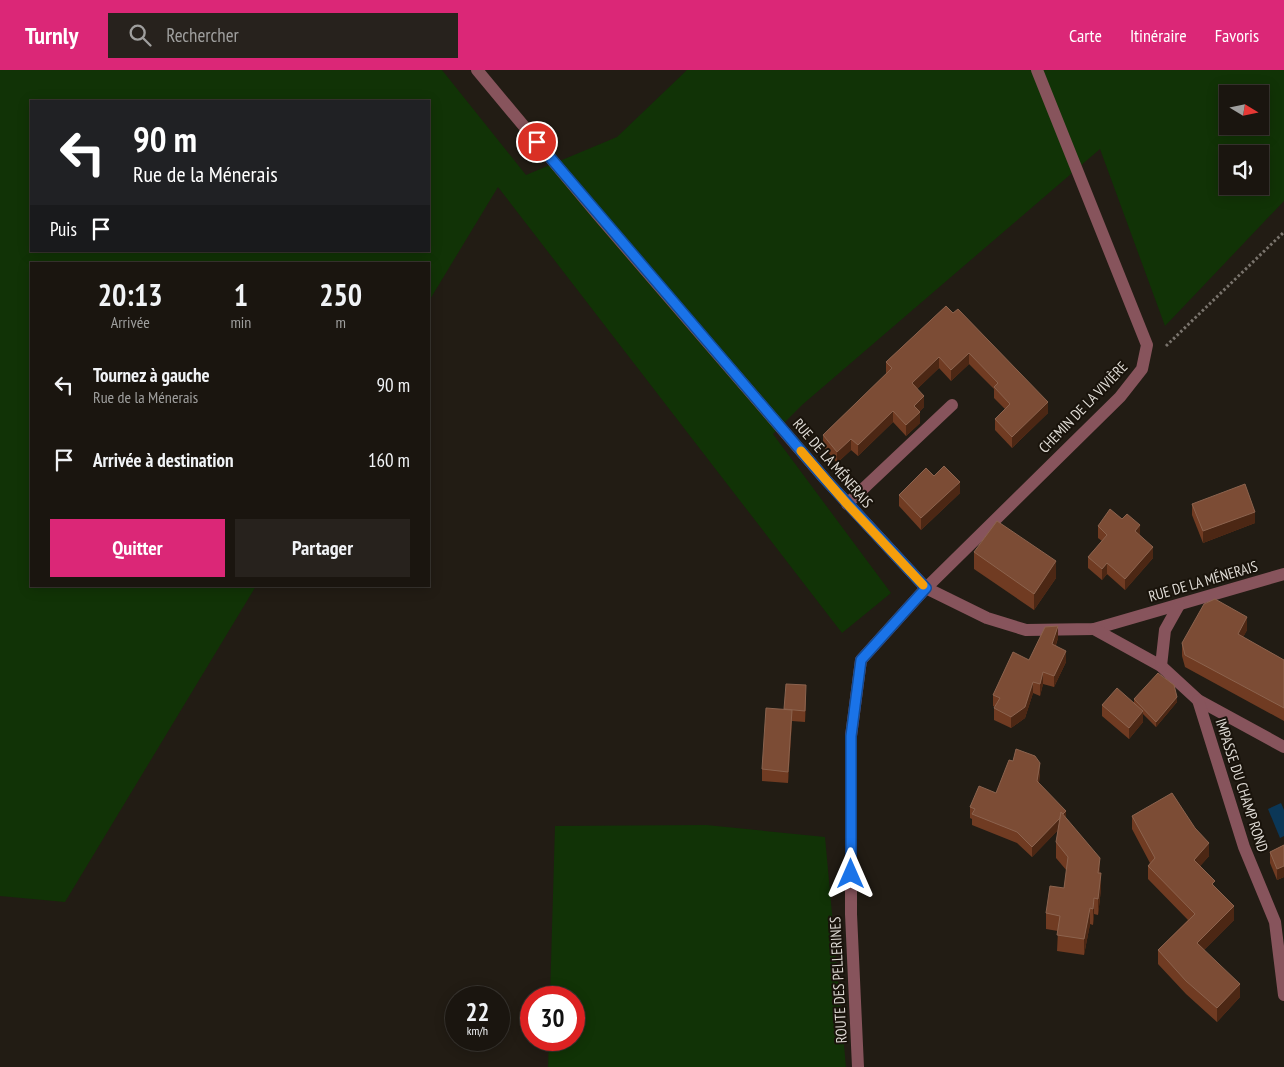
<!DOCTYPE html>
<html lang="fr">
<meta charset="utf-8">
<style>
:root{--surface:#1a150f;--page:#27221d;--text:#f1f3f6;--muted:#9f9f9e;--line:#38342f;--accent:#db2777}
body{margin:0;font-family:"PT Sans Narrow",sans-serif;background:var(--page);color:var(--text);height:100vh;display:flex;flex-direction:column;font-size:19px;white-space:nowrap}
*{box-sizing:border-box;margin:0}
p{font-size:16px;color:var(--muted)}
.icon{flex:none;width:28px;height:28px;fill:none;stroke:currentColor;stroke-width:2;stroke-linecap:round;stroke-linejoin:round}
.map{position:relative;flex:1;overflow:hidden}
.drawer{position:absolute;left:30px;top:192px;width:400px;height:325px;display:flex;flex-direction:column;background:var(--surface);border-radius:0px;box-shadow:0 2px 12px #0003,0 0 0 1px var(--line)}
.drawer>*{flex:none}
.top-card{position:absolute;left:30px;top:30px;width:400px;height:152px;border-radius:0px;box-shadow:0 2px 12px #0003,0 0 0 1px var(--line);background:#202124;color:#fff;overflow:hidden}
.needle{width:32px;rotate:100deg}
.fabs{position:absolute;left:1219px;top:15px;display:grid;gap:10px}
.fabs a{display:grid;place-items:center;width:50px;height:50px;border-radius:0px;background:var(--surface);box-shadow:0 2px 12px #0003,0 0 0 1px var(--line);font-size:25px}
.speed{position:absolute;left:445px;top:916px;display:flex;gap:10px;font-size:25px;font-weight:700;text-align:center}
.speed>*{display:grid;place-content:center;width:65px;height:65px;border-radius:50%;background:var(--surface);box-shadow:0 2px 12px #0003,0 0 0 1px var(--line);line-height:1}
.speed small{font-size:12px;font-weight:400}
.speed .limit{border:8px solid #d22;background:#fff;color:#111}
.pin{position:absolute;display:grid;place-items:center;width:42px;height:42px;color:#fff;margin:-21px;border:2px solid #fff;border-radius:50%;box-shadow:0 1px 5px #0007}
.me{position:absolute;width:55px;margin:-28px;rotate:0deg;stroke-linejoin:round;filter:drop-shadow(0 0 4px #0008)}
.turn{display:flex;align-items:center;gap:18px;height:105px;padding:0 20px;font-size:22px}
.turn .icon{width:65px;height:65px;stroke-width:2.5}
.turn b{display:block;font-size:35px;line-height:42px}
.then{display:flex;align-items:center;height:48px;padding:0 20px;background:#0003;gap:10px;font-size:19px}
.eta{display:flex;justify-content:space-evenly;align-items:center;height:85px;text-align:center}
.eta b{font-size:30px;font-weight:700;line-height:35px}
.primary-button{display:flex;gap:10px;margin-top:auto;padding:10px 20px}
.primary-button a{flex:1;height:58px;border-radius:0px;background:var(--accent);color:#fff;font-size:20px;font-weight:700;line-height:58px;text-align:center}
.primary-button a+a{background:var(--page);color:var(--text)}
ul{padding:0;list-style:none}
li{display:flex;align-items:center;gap:15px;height:75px;padding:0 20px}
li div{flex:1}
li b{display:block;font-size:19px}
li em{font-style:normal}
header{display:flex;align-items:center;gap:30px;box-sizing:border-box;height:70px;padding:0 25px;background:var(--accent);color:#fff}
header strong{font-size:24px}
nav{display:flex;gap:28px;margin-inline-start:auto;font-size:18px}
.search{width:350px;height:45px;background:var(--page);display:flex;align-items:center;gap:12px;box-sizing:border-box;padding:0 18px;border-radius:0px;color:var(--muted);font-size:19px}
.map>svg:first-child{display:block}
.green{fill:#113306;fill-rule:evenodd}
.water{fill:#0b3757}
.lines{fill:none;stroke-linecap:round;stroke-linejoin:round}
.path{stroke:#7a746d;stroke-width:3;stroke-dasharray:2.5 2.5;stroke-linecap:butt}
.minor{stroke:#87545c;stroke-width:12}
.wall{fill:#703b22}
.shaded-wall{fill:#4c2714}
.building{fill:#7c4c35;stroke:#8c634e}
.route-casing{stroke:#114b97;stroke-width:12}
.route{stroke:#1a73e8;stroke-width:9}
.slow{stroke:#f59e0b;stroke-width:9}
.labels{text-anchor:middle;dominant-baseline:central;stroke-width:4;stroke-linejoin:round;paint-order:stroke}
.street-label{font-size:15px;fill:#dfdbd5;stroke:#19130b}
</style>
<header>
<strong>Turnly</strong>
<div class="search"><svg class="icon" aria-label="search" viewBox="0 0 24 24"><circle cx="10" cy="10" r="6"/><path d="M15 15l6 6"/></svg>Rechercher</div>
<nav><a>Carte</a><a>Itinéraire</a><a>Favoris</a></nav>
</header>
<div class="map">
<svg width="1284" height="997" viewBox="0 0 1284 997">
<rect width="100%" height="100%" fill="#221c14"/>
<g class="green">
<path d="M0,0h442l84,105 91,-38 70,-67h597v131l-119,125 -65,-177 -298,256 -29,29 118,159 -49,40 -344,-446 -69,114v-37h-398v322h225l-191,316 -65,-6zM1228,24h32v32h-32zM31,31h398v150h-398zM1228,84h32v32h-32z"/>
<path d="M706,755l119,12 21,230h-298l1,-27h25v-42l-24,-1 5,-171z"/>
</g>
<path class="water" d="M1281,733l3,7v26l-4,2 -12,-29z"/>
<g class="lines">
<path class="path" d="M1166,276l118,-114"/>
<g class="minor">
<path d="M477,0l121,145 227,264 101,109 61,30 39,12 68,-1 190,-55"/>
<path d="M847,434l105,-99"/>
<path d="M1094,559l67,37 37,34 86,47"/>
<path d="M1161,596l4,-36 14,-25"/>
<path d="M1198,630l46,147 31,75 9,73"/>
<path d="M858,997l-7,-153v-178l10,-76 65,-72 194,-191 22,-28 5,-24 -110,-275"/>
</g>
</g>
<g class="wall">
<path d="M946,236l102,107 -36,35 -17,-18v-11l10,-10 -11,-11v-9l-25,-25 -18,17 -12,-13 -22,21 7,18 -4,4v12l-14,13 -13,-14 -35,34 -7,-6 -14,13 -14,-17v-11l63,-61v-12z"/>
<path d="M934,406l26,17 -39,37 -22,-24v-11z"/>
<path d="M1192,434l63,19 -52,20 -11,-28z"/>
<path d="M1098,456l42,9 13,23 -28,32 -18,-16 -5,6 -14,-12v-11l14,-16 -4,-3z"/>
<path d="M974,482l82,26 -22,32 -60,-41z"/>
<path d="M1247,560l-4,7 41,23v61l-99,-54 -3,-11v-13z"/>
<path d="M1058,568l-2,7 10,17 -12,25 -11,-3 -3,12 -7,-3 -8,25 -14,10 -17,-8v-12l1,-1 -2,-1v-11l36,-35z"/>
<path d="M806,626l-1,26 -13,-1 -4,62 -26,-2v-12l22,-59z"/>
<path d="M1134,629l43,3 -21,25 -13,-13v8l-14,17 -27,-23v-11l32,-2z"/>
<path d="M1040,703l-1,10 27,35 34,55 1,16 -3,26 -4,-1 -1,11 -3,-1 -6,31 -27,-4 1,-20 -12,-2v-16l18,-25 3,-17 -11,-13v-16l2,-12 -26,27 -15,-14 -45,-18v-6l-2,-1v-11l26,-14z"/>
<path d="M1132,746l77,40 -9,10 15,21 19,33 -30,30 36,47 -23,25 -31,-28 -28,-30v-14l30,-30 -40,-41v-13l2,-3 -18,-34z"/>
<path d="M1284,775v32l-7,3 -7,-17v-11z"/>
</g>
<g class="shaded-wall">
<path d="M969,283v11l-18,17v-11z"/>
<path d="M939,287v11l-27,26v-11z"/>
<path d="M924,326v11l-10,10v-11z"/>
<path d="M1048,332v11l-36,35v-11z"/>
<path d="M893,341v11l-35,34v-11z"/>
<path d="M920,342v11l-14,13v-11z"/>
<path d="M851,369v11l-14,13v-11z"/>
<path d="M960,412v11l-39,37v-12z"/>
<path d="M1255,442v11l-52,20v-12z"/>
<path d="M1140,455v11l-5,-5z"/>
<path d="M1153,477v11l-28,32v-11z"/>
<path d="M1056,491v17l-22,32v-16z"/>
<path d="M1107,493v11l-5,6v-11z"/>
<path d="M1247,547v13l-9,17v-13z"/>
<path d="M1058,556v12l-6,17v-11z"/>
<path d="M1066,581v11l-12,25v-11z"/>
<path d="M1043,602v12l-3,12v-12z"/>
<path d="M1033,612v11l-8,25 -14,10v-11z"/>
<path d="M806,615v11l-1,26v-11z"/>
<path d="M1177,627v5l-21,25v-5z"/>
<path d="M792,640v12l-4,61v-11z"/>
<path d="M1143,641v11l-14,17v-11z"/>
<path d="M1040,693v10l-3,19v-11z"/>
<path d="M1066,741v11l-34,35v-10z"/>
<path d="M1209,773v13l-15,17v-13z"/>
<path d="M1100,788v16l-2,-1z"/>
<path d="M1284,796v11l-7,3v-11z"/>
<path d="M1101,803v16l-3,26v-16z"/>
<path d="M1094,828v16l-1,11v-16z"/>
<path d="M1234,836v14l-37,37v-14z"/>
<path d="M1090,838v16l-6,31v-16z"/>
<path d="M1240,914v13l-23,25v-14z"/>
</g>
<g class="building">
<path d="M946,236l7,7 5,-4 90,93 -36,35 -17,-18 15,-15 -16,-17 4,-4 -29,-30 -18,17 -12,-13 -27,26 12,13 -10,10 6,6 -14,13 -13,-14 -35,34 -7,-6 -14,13 -14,-17 69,-67 -6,-6z"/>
<path d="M944,396l16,16 -39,36 -22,-23 27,-27 8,8z"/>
<path d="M1245,414l10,28 -52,19 -11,-27z"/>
<path d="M1110,439l12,10 5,-5 13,11 -5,6 18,16 -28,32 -18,-16 -5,6 -14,-12 19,-22 -9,-9z"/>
<path d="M997,451l59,40 -22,33 -60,-42z"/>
<path d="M1215,529l32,18 -9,17 46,26v48l-99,-53 -3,-12 22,-39z"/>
<path d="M1058,556l-6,18 14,7 -12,25 -11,-4 -3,12 -7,-2 -8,25 -14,10 -17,-9 6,-10 -7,-3 20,-43 16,8 16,-33z"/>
<path d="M1158,603l16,12 3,12 -21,25 -22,-23z"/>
<path d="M786,614l20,1 -1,26 -21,-2z"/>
<path d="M1117,618l26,23 -14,17 -27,-23z"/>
<path d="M766,638l26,2 -4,62 -26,-3z"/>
<path d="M1016,679l19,7 5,7 -3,18 29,30 -3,3 -2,-2 -1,6 -28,29 -15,-15 -45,-18 3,-5 -5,-2 9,-21 17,7 13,-33 4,1z"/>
<path d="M1172,723l23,35 14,15 -15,17 21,21 -3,3 22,22 -37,37 43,41 -23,24 -31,-27 -28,-31 37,-36 -47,-48 7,-8 -23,-42z"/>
<path d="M1061,742l39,46 -2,15h3l-3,26 -4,-1 -1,11 -3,-1 -6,31 -27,-4 3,-19 -14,-3 4,-27 14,2 4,-31 -12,-15z"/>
<path d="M1284,775v21l-7,3 -7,-17z"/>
</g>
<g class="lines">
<g class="route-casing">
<path id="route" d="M537,72l288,337 101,109 -65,72 -10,76v138"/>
</g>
<use href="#route" class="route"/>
<path class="slow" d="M801,381l46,53 76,81"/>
</g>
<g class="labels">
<g class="street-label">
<text transform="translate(1083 337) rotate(-46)">CHEMIN DE LA VIVIÈRE</text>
<text transform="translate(833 393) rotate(49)">RUE DE LA MÉNERAIS</text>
<text transform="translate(1203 511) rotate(-16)">RUE DE LA MÉNERAIS</text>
<text transform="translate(1242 715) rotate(72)">IMPASSE DU CHAMP ROND</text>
<text transform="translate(838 910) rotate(-93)">ROUTE DES PELLERINES</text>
</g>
</g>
</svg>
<div class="fabs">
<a><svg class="needle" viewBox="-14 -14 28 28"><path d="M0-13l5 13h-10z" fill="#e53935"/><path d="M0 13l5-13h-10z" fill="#9f9f9e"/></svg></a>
<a><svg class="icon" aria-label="sound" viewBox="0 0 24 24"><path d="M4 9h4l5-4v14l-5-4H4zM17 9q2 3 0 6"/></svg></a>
</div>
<div class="speed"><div>22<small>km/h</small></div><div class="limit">30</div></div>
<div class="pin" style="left:537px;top:72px;background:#d93025"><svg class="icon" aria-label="arrive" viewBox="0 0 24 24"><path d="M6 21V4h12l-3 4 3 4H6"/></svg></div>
<svg class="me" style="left:851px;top:804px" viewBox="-20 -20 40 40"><path d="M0-17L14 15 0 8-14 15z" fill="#1a73e8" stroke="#fff" stroke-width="4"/></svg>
<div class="top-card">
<div class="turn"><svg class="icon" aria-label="left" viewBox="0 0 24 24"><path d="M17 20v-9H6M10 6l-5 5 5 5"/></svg><div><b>90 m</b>Rue de la Ménerais</div></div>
<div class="then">Puis<svg class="icon" aria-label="arrive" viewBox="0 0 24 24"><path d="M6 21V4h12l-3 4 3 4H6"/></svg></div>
</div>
<section class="drawer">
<div class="eta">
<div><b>20:13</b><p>Arrivée</p></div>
<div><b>1</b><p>min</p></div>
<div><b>250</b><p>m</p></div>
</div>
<ul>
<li><svg class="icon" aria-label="left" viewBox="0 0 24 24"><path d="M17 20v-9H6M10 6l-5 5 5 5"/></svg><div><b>Tournez à gauche</b><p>Rue de la Ménerais</p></div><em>90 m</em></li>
<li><svg class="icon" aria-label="arrive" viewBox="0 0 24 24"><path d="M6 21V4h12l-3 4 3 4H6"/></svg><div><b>Arrivée à destination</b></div><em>160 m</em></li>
</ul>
<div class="primary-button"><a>Quitter</a><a>Partager</a></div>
</section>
</div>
